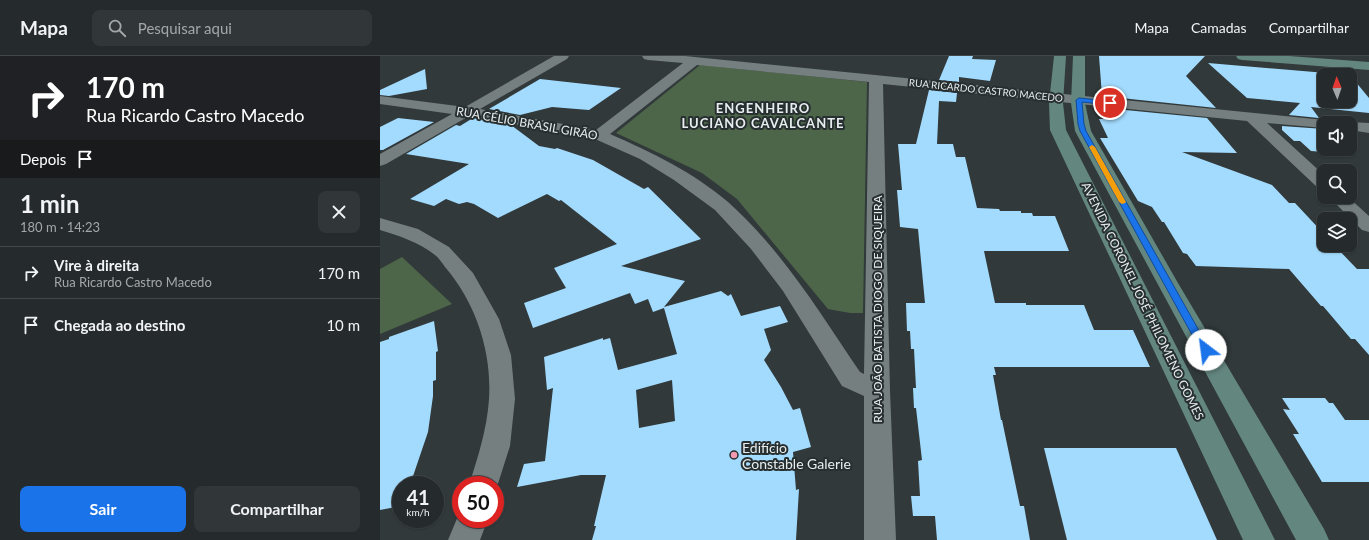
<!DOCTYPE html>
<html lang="pt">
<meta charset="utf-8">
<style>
:root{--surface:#252b2c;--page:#313738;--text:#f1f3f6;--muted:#a3a7a9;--line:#424748;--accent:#1a73e8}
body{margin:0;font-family:Lato,sans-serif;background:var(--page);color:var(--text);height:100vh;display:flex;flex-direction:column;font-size:15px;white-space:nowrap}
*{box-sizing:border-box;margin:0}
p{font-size:13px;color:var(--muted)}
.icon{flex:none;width:22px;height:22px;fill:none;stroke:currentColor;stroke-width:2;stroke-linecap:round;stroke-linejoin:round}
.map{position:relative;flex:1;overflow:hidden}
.panel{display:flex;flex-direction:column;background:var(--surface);width:380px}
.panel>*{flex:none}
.guide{background:#202124;color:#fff;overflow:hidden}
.needle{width:26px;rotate:358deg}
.controls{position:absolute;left:937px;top:12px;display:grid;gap:8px}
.controls a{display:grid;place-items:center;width:40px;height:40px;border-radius:8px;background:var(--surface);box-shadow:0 1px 3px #0004,0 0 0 1px var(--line);font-size:20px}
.speed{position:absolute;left:12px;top:420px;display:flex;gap:8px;font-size:20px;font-weight:700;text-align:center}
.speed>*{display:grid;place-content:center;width:52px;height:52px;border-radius:50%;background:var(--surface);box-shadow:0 1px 3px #0004,0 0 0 1px var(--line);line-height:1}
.speed small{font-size:10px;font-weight:400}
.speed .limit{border:6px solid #d22;background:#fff;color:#111}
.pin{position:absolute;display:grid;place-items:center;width:34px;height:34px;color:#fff;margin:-17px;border:2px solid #fff;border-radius:50%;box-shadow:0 1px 4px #0007}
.me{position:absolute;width:44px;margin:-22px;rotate:330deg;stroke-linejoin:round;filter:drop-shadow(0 0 3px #0008)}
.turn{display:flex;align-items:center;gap:14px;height:84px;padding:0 20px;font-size:18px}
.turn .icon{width:52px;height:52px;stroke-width:2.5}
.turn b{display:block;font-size:28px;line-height:34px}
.then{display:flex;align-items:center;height:38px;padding:0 20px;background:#0003;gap:8px;font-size:15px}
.round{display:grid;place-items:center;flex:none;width:42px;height:42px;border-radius:8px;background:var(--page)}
.overview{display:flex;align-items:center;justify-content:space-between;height:68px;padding:0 20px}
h1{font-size:24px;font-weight:700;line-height:30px}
.button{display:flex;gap:8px;margin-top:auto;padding:8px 20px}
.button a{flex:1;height:46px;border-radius:8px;background:var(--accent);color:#fff;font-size:16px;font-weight:700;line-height:46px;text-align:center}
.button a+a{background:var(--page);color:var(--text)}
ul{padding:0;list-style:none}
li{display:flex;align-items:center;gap:12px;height:52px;padding:0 20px;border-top:1px solid var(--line)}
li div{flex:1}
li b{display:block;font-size:15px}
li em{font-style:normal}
header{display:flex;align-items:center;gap:24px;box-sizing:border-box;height:56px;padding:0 20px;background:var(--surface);border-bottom:1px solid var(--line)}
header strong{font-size:19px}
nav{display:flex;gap:22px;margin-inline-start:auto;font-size:14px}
.search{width:280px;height:36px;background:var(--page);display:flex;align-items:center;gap:10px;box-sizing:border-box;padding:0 14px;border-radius:8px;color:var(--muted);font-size:15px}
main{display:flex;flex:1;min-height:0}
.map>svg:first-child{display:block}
.green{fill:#4d6649}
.building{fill:#a3dbfe;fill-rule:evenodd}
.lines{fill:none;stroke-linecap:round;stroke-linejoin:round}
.minor{fill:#767f80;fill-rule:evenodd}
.secondary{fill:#63867f;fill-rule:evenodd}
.route{fill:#1a73e8;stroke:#114b97}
.slow{fill:#f59e0b}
.poi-dot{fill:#f29ab0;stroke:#272f30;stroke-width:1.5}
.labels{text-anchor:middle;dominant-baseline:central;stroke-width:4;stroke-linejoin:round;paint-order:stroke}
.far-street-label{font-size:10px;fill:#e8edee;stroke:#272f30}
.street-label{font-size:12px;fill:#e8edee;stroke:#272f30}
.far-district-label{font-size:13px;font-weight:bold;letter-spacing:1px;fill:#e8edee;stroke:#272f30}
.near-poi-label{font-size:14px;fill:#e8edee;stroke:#272f30;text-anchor:start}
</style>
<header>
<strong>Mapa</strong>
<div class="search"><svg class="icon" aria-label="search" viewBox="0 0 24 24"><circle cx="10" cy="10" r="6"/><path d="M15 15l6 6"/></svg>Pesquisar aqui</div>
<nav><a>Mapa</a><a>Camadas</a><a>Compartilhar</a></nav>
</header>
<main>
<section class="panel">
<div class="guide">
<div class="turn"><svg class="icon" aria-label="right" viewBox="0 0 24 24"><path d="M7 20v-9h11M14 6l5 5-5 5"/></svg><div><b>170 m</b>Rua Ricardo Castro Macedo</div></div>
<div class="then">Depois<svg class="icon" aria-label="arrive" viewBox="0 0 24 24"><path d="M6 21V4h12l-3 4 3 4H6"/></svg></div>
</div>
<div class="overview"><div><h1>1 min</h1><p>180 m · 14:23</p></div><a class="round"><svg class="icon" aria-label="close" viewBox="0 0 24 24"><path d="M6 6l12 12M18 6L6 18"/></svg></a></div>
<ul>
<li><svg class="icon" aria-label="right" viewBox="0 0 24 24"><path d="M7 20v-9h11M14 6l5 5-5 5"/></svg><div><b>Vire à direita</b><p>Rua Ricardo Castro Macedo</p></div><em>170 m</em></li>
<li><svg class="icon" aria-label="arrive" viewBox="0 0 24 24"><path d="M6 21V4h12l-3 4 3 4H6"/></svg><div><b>Chegada ao destino</b></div><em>10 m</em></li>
</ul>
<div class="button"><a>Sair</a><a>Compartilhar</a></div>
</section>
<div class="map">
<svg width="989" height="484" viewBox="0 0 989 484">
<rect width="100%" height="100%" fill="#31393a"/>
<g class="green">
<path d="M320,9l167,17 -4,231h-13l-22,-4 -91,-110 -35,-26 -86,-40z"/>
<path d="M22,201l50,47 -72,30v-65z"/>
</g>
<g class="building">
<path d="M569,0h24l-1,3 24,1 -6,21 -31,-4v5l-20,-2z"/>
<path d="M719,0h106l-19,20 30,32 -114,-12z"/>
<path d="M828,7l142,12h-26v26h26v-26l19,23v15l-58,-6 8,11 -30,-3 11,-12 -53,-5z"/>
<path d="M45,13l2,20 -38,7 -9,-1v-5z"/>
<path d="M160,23l81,9 -32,22 -37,-3 -32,8 -31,-6z"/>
<path d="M549,34l28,3 -1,9 -17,-1 -2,43h16l3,13h9l12,51 22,1 1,2h21v2h11l1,3h22l14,35h-85l11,52h31v2h58l10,25h39l17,37h-156l2,8h-3l8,45h1l18,86h4l6,34h-93l-2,-24h-22l-2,-20h9l-2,-35 4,-1 -6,-52h-2l-1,-20h3l-2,-39h-3l-1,-18h-3l-1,-28h19l-7,-74 -18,-2 -3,-37h5l-4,-46h18z"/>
<path d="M725,52l102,10 30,35 -55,-1 90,33 17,18h6l29,31v11h10l23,24h12v86l-14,-16h-4l-28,-33h-2l-32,-37 -93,-3 -9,-12 -4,-1 -19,-31h-2l-10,-15 -14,-6 -38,-63h8l-9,-19h13z"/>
<path d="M18,62l36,4 -51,28h-3v-23z"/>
<path d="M93,62l38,7 28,21 16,3 2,-1 36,12 51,29 4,-2 53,52 -80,27 64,15 -21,26 57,-16 7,5 3,-2 10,22 39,-10 8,16 -24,7 7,21 -7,10 17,27 12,23 7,-2 11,39 -18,5 3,38 3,-1 -3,51h-204l4,-14h-2l12,-51h-25l-64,12 7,-23 21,-3 8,-73 -6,2 -3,-33 59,-19v2l7,-2 8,32 59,-16 -13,-46 -11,4 -5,-13 -13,5 -5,-11 -97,35 -9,-25 42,-15 -12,-20 63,-24 -56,-44 -2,1 -12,-7 -49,24 -24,-14 -7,-2 -8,2 -13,-5 -12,7 -24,-7 59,-35 -63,-10 50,-29 4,1zM292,324l3,41 -36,7 -3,-38z"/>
<path d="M902,70l42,3v23l-13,-1 -11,-10h-6l-12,-11z"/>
<path d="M54,265l4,30 -2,1v28l-3,1v15l-5,36 -18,53h-9v21l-21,4v-168l9,-3v-2z"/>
<path d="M902,342h43l4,5h4l12,17h24v62h-47l-29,-48h6l-16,-25 7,1z"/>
<path d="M664,392h132l41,92h-150z"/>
</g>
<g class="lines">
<g class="minor">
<path d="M174,0h15l-2,3 -87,50 116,21 87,-67 -35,-3 -4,-1 -2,-3h43l639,64 5,1 2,2h-7v5l-57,-5 57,52v14l-6,-1 -71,-67 -364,-37 7,307 6,149h-32v-144l-22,-10 -59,-95 -32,-42 -36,-39 -41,-30 -34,-21 -45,-20 -126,-23 -83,48 -6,2v-12l72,-40 -72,-10v-8l85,11zM317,9l172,17 -5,292 -4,-2c-40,-59 -78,-122 -132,-170 -35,-30 -77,-50 -118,-68z"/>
<path d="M970,66l19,1v10l-19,-3v-7h-5z"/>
<path d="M949,141h19l21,19v16l-7,-2z"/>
<path d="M0,162l38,11 31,18 24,26 26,46 12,36 4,44 -5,47 -15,47v-8h-26c9,-28 18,-56 20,-86 3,-47 -13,-96 -44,-132 -3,-4 -6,-9 -10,-12 -16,-13 -36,-19 -55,-25z"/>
<path d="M81,453v10h27l-8,21h-32z"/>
</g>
<g class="secondary">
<path d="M674,0h12l-3,47 3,27 209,410h-32l-193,-410 -1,-27z"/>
<path d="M693,0h12v47l6,28 87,152 146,246 5,11h-33l-221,-409 -4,-28z"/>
<path d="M856,0h53l80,6v8l-127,-10 -4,-1z"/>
</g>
</g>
<path class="route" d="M699,42l31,3 3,2 -3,2 -28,-3 2,22 2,7 124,219 -1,3h-7l-122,-222 -2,-7 -2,-24z"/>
<path class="slow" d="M712,89l3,2 31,55 -1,1 -3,1 -3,-2 -30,-55z"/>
<circle class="poi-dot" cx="354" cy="399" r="4"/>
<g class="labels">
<g class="far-street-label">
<text transform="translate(606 34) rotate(6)">RUA RICARDO CASTRO MACEDO</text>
</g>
<g class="street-label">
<text transform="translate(147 67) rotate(10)">RUA CÉLIO BRASIL GIRÃO</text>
<text transform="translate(763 245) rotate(64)">AVENIDA CORONEL JOSÉ PHILOMENO GOMES</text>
<text transform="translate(497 253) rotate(-90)">RUA JOÃO BATISTA DIOGO DE SIQUEIRA</text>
</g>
<g class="far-district-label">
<text x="383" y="52">ENGENHEIRO<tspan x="383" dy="15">LUCIANO CAVALCANTE</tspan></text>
</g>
<g class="near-poi-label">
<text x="362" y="391">Edifício<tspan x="362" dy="16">Constable Galerie</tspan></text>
</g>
</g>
</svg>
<div class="controls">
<a><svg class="needle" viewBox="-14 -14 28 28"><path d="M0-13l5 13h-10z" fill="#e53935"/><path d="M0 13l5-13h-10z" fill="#a3a7a9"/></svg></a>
<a><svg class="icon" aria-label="sound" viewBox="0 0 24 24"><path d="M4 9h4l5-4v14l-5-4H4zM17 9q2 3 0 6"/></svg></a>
<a><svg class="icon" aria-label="search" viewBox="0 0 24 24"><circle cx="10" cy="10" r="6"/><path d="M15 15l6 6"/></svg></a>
<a><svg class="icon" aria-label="layers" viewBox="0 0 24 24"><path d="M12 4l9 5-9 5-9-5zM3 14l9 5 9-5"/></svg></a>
</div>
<div class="speed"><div>41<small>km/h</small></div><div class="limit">50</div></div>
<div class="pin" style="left:730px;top:47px;background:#d93025"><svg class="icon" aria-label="arrive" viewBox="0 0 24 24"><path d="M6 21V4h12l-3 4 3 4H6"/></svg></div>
<svg class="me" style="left:826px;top:294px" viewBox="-20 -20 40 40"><circle r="19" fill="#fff"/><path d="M0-13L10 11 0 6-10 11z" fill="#1a73e8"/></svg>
</div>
</main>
